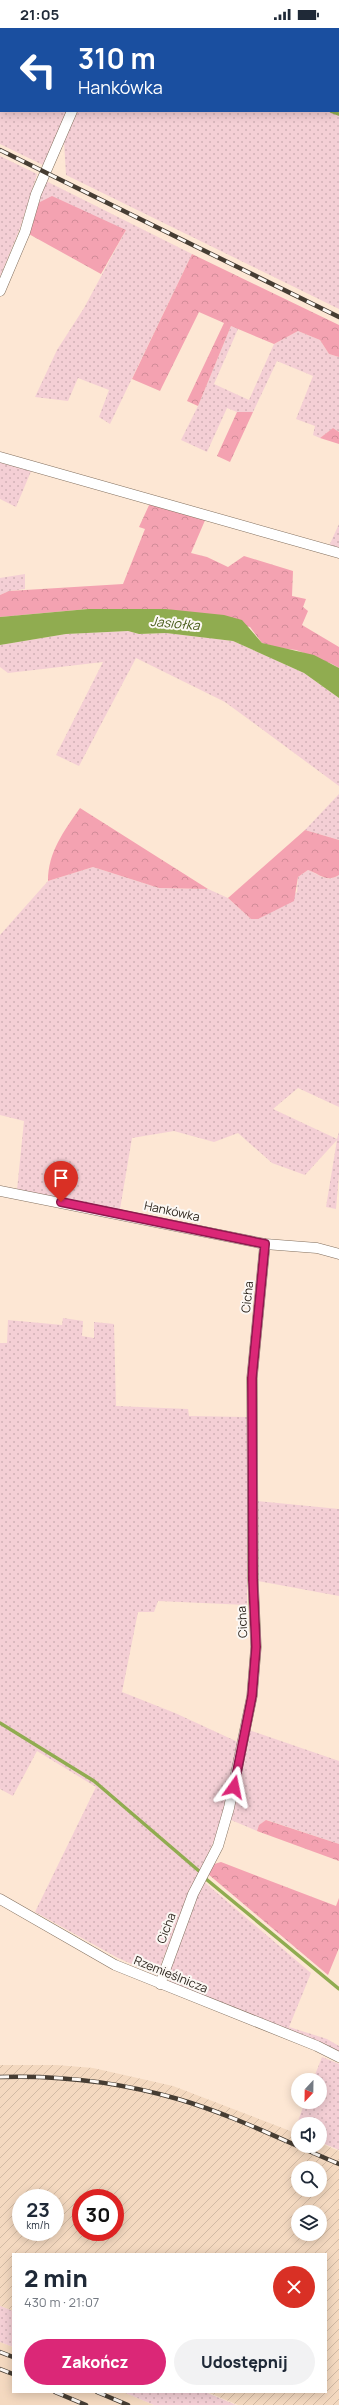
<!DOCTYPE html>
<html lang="pl">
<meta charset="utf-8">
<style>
:root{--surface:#fff;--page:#f2f2f3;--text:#1f2937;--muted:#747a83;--accent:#db2777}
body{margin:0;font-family:Manrope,sans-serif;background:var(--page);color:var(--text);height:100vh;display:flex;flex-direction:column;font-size:15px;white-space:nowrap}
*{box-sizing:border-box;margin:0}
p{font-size:13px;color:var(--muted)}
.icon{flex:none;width:22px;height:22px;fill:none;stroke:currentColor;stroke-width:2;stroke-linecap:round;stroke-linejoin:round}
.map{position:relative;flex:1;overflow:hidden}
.drawer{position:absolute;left:12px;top:2225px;width:315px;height:140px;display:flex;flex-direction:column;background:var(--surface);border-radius:0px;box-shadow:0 2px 10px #0003}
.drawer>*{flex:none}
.guide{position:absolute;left:0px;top:0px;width:339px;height:84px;box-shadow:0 2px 10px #0003;background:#1a4fa0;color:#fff;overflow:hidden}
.needle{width:26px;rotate:202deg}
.tools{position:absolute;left:291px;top:2045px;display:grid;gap:8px}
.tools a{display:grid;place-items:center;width:36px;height:36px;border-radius:50%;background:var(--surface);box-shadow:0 2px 10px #0003;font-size:20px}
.speed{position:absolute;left:12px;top:2161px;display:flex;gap:8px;font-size:20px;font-weight:700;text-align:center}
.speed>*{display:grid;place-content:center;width:52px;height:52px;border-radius:50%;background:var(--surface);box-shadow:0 2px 10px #0003;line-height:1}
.speed small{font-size:10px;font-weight:400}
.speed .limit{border:6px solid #d22;background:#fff;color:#111}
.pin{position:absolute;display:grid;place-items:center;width:34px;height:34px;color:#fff;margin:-41px -17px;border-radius:50% 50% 50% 0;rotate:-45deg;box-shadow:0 0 4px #0007}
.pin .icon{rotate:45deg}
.me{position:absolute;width:44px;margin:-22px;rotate:12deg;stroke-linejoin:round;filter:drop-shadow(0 0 3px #0008)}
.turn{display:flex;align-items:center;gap:14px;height:84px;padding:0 12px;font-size:18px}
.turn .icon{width:52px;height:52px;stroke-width:2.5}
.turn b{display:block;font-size:28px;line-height:34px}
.round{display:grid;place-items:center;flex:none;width:42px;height:42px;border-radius:21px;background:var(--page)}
.headline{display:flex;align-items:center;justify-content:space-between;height:68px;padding:0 12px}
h1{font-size:24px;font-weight:800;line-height:30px}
.primary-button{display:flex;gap:8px;margin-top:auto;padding:8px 12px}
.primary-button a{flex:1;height:46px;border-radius:24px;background:var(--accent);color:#fff;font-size:16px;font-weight:800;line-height:46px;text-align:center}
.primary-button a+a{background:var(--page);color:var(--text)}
.status{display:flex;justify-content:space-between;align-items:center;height:28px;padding:0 20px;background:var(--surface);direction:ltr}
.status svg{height:11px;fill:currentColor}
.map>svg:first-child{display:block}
.built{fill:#f4d9c0}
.industrial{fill:url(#industrial-furrows);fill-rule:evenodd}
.grass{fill:url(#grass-dots)}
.forest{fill:url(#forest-crowns)}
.water{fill:#90ac50}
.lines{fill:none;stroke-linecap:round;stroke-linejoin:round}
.stream{stroke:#90ac50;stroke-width:3.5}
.street-casing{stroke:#826f5e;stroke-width:11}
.street{stroke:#fff;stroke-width:10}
.rail-casing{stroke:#463d33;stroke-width:4.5}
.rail{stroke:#fcf8f4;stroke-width:3;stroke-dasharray:9;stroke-linecap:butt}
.route-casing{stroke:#8e194d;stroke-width:10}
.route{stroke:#db2777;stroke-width:7}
.labels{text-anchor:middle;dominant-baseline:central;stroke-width:4;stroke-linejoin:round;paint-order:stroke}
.street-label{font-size:12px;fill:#251e16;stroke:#fcf8f4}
.water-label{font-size:13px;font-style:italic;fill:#4a5d1c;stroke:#fcf8f4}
</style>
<div class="status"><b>21:05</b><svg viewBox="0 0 49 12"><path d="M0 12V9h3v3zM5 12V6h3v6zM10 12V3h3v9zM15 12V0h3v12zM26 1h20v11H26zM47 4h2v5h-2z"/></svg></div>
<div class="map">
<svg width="339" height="2377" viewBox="0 0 339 2377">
<defs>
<pattern id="industrial-furrows" width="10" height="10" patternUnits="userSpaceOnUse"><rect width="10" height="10" fill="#f4d9c0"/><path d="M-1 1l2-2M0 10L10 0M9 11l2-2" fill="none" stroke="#d1baa4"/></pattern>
<pattern id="grass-dots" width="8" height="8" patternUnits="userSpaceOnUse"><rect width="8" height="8" fill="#f4cfd5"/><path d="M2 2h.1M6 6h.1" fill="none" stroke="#d1b1b6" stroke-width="1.8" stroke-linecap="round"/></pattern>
<pattern id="forest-crowns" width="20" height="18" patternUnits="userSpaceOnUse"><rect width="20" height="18" fill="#f4a2b1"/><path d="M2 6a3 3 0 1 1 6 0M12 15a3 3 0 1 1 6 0" fill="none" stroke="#d18b98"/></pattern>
</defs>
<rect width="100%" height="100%" fill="#fde7d4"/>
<path class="built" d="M0,2314l13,5v45h110l31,13h-154z"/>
<path class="industrial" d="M0,2037h57l36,3 80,18 125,48v12h22v-3l19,8v254h-101l-31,-13h119v-138h-313v57l-13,-5zM298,2140h22v22h-22zM21,2170h34v34h-34zM81,2170h34v34h-34zM298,2184h22v22h-22z"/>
<g class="grass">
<path d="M0,0h99l-98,1v82h66l-24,54 -43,-21z"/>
<path d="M106,0h233v281l-273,-134 -2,-34 13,-30h261v-82z"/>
<path d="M0,128l37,18 -17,54 -20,49z"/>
<path d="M46,153l146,73 -82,170 -11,-7 10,-27 -31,-12 -10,23 -33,-4 22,-47 27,-42 42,-78 -88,-27z"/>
<path d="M231,298l7,3 -24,55 35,16 25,-56 24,-13 22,9 9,14 10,3v75l-6,-4 -13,10 -7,-3 2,-9 -19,-7 17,-43 -36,-15 -24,51h-16l-10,-4 -20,44 -26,-12 17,-34z"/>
<path d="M0,432l32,9 -16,38 -16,-8z"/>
<path d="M339,496v25l-10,-3z"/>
<path d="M25,546v15l-16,2 -9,4v-17z"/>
<path d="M128,603l11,3 27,-1 67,8 71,32 35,25v88l-114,-84 -89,-44 -57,108 -23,-11 47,-93 -95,11 -8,-6v-22l66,-11z"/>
<path d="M339,766v46l-34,-10z"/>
<path d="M93,839l66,21 49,1 20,9 23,21 46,-27 1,-15 10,-7c12,5 19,13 31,5v232l-41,-19 -25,21 64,30 2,-7v42l-3,35 -10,-2 11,-67 -32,35 -33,-12 -34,-30 -24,9 -40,-11 -42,7 -12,71 -7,1 -96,-20 7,-69 -24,-6v-180l48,-54z"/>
<path d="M63,1290l20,3 -1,15 12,2v-16l20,2 2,82 72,3 1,7 58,1v188l-89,-4 -4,11h-16l-16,80 53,21 65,30 -17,74 -10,26 -29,61 -27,71 -39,-17 -83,-46 61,-125 -59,-36 -24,45 -13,-7v-446h7l1,-23 54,5z"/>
<path d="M257,1473l82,8v87l-81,-15z"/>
<path d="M249,1702l90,31v83l-72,-24 -8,5 -2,6 -26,-11z"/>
<path d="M203,1853l108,92 -22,54 38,12 12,7v6l-26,-13 -142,-56 -4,-7z"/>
<path d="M322,2029l17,7v86l-19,-8v-18h-22v9l-4,-1 11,-30h15v-22h-7z"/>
<path d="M0,2278l13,5v36l-13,-5z"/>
<path d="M123,2364h82l31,13h-82z"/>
</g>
<g class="forest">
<path d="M52,168l74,34 -25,44 -74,-41 11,-30z"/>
<path d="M192,226l147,71v32l-10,-3 -9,-14 -22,-9 -24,13 -43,-18 -33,80 -11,-5 37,-78 -25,-11 -39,79 -28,-12z"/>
<path d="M237,384h16l-23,50 -13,-6z"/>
<path d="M333,400l6,4v12l-19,-6z"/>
<path d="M150,475l56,15 -15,35 16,4 21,10 16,-11 49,15 -1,25 14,3 -3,8 5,4 -6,14 37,22v21l-7,-4 -36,-14 -17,-2 -17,-5 -12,-16 -84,-18h-78l-88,8v-22l9,-4 114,-7 22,-55 -6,-2z"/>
<path d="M80,780l128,81 -49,-1 -66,-21 -45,14c0,-29 16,-50 32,-73z"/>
<path d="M305,802l34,10v35c-13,8 -19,-1 -31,-5l-10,7 -4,24 -36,18h-7l-23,-21z"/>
<path d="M266,1792l73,24v17l-82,-30 2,-6z"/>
<path d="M221,1834l115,44 3,-8v50l-11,27 -120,-101 6,-10z"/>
</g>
<path class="water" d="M88,581h78l58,6 18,5 20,23 52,12 25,13v30l-35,-25 -71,-32 -67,-8 -27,1 -11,-3 -62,3 -66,11v-28z"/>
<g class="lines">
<g class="stream">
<path d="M331,83l8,3"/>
<path d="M0,1695l94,58 105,90"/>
<path d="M206,1851l133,110"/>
</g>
<g class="street-casing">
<g id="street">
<path d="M101,1l1,-1"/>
<path d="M0,263l25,-59 11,-38 36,-83"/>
<path d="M0,429l339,96"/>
<path d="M0,1163l265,53 52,4 22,6"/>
<path d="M0,1871l115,66 202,81 22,11"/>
<path d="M160,1956l33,-90 25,-48 11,-38 23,-112 4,-49 -3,-67 -1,-202 13,-134"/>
</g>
</g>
<use href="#street" class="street"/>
<g class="rail-casing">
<g id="rail">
<path d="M0,122l339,167"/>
<path d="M0,2049c61,-2 119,5 178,22 55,16 108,43 161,65"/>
<path d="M0,2324l13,5"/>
<path d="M0,2341l13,5"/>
<path d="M55,2364l31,13"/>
<path d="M97,2364l31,13"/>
</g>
</g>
<use href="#rail" class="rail"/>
</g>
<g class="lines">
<g class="route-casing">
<path id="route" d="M61,1174l204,42 -13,134 1,202 3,67 -4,49 -18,91"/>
</g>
<use href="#route" class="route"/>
</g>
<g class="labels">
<g class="street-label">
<text transform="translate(172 1183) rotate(12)">Hankówka</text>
<text transform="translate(247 1269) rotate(-84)">Cicha</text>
<text transform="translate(242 1594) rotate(-93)">Cicha</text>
<text transform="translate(166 1900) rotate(-69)">Cicha</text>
<text transform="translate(171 1946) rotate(22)">Rzemieślnicza</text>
</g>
<g class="water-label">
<text transform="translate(175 595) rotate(5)">Jasiołka</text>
</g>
</g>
</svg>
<div class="tools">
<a><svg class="needle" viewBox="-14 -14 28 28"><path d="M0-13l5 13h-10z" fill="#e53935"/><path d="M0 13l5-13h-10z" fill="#747a83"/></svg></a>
<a><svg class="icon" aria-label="sound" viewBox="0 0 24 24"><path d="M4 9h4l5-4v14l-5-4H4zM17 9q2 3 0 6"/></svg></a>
<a><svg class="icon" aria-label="search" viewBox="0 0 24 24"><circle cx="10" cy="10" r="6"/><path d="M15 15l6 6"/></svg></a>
<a><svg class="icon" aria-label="layers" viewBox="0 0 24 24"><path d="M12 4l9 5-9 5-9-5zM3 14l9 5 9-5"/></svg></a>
</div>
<div class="speed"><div>23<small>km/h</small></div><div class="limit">30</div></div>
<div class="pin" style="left:61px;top:1174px;background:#d93025"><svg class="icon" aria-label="arrive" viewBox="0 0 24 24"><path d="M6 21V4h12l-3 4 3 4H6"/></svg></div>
<svg class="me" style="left:234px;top:1759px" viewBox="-20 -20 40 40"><path d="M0-17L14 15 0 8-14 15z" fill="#db2777" stroke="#fff" stroke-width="4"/></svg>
<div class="guide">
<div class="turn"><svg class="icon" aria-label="left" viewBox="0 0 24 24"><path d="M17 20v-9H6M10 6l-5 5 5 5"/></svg><div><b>310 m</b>Hankówka</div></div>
</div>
<section class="drawer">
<div class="headline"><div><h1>2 min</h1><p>430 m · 21:07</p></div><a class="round" style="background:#d93025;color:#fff"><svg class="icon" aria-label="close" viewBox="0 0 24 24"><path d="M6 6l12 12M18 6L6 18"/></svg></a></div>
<div class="primary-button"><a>Zakończ</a><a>Udostępnij</a></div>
</section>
</div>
